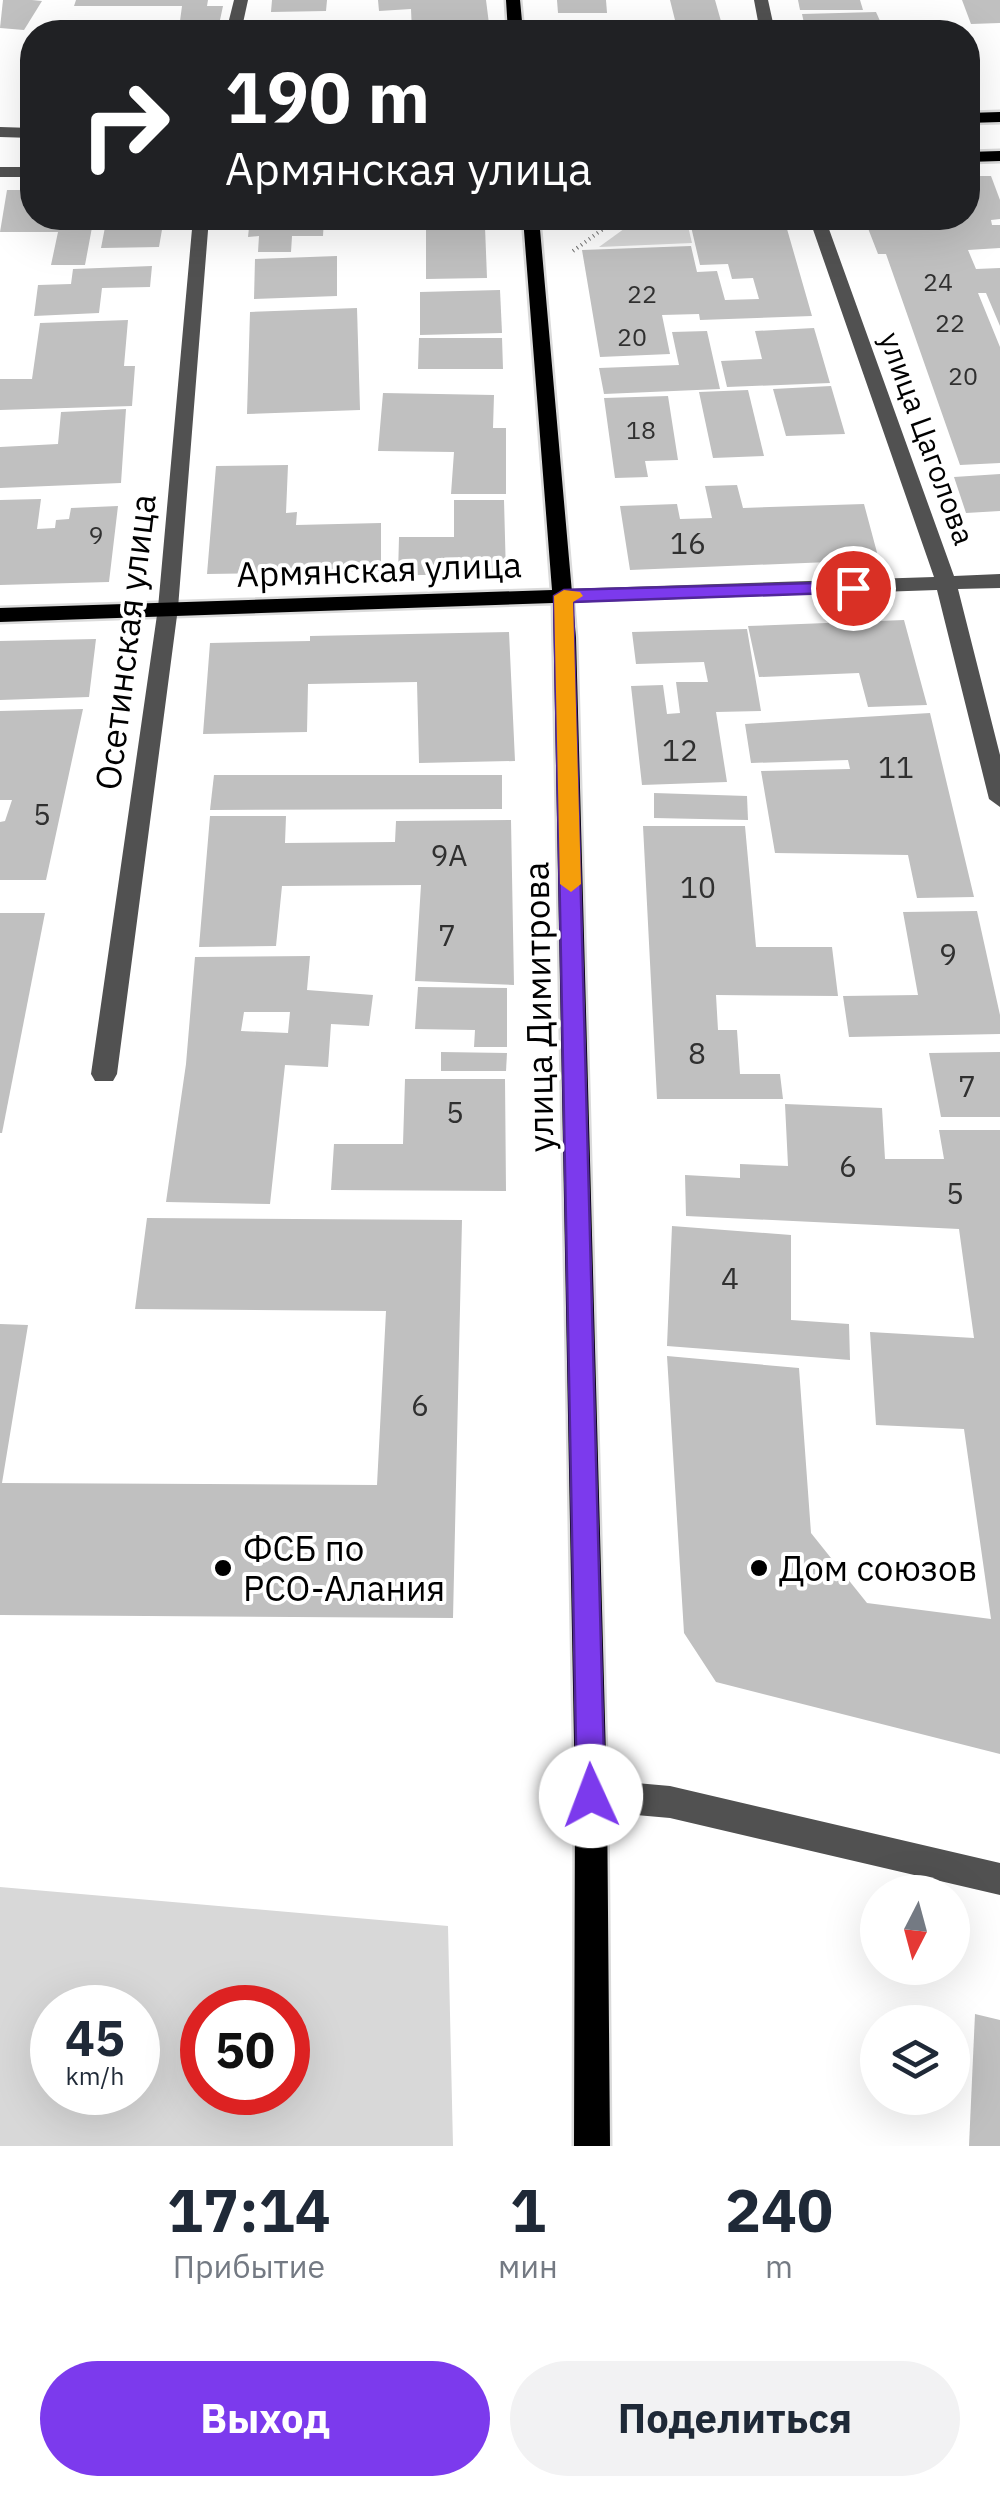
<!DOCTYPE html>
<html lang="ru">
<meta charset="utf-8">
<style>
:root{--surface:#fff;--page:#f2f2f3;--text:#1f2937;--muted:#747a83;--accent:#7c3aed}
body{margin:0;font-family:"IBM Plex Sans",sans-serif;background:var(--page);color:var(--text);height:100vh;display:flex;flex-direction:column;font-size:38px;white-space:nowrap}
*{box-sizing:border-box;margin:0}
p{font-size:32px;color:var(--muted)}
.icon{flex:none;width:55px;height:55px;fill:none;stroke:currentColor;stroke-width:2;stroke-linecap:round;stroke-linejoin:round}
.map{position:relative;height:2146px;overflow:hidden}
.side{display:flex;flex-direction:column;background:var(--surface);flex:1}
.side>*{flex:none}
.banner{position:absolute;left:20px;top:20px;width:960px;height:210px;border-radius:40px;box-shadow:0 10px 40px #0002;background:#202124;color:#fff;overflow:hidden}
.needle{width:65px;rotate:186deg}
.buttons{position:absolute;left:860px;top:1875px;display:grid;gap:20px}
.buttons a{display:grid;place-items:center;width:110px;height:110px;border-radius:50%;background:var(--surface);box-shadow:0 10px 40px #0002;font-size:50px}
.speed{position:absolute;left:30px;top:1985px;display:flex;gap:20px;font-size:50px;font-weight:700;text-align:center}
.speed>*{display:grid;place-content:center;width:130px;height:130px;border-radius:50%;background:var(--surface);box-shadow:0 10px 40px #0002;line-height:1}
.speed small{font-size:25px;font-weight:400}
.speed .limit{border:15px solid #d22;background:#fff;color:#111}
.pin{position:absolute;display:grid;place-items:center;width:85px;height:85px;color:#fff;margin:-42px;border:5px solid #fff;border-radius:50%;box-shadow:0 2px 10px #0007}
.me{position:absolute;width:110px;margin:-55px;rotate:358deg;stroke-linejoin:round;filter:drop-shadow(0 0 8px #0008)}
.turn{display:flex;align-items:center;gap:35px;height:210px;padding:0 40px;font-size:45px}
.turn .icon{width:130px;height:130px;stroke-width:2.5}
.turn b{display:block;font-size:70px;line-height:85px}
.eta{display:flex;justify-content:space-evenly;align-items:center;height:170px;text-align:center}
.eta b{font-size:60px;font-weight:800;line-height:70px}
.button{display:flex;gap:20px;margin-top:auto;padding:20px 40px}
.button a{flex:1;height:115px;border-radius:60px;background:var(--accent);color:#fff;font-size:40px;font-weight:800;line-height:115px;text-align:center}
.button a+a{background:var(--page);color:var(--text)}
.map>svg:first-child{display:block}
.green{fill:#d8d8d8;fill-rule:evenodd}
.building{fill:#c0c0c0;fill-rule:evenodd}
.lines{fill:none;stroke-linecap:round;stroke-linejoin:round}
.major-casing{stroke:#dbdbdb;stroke-width:5}
.path{stroke:#737373;stroke-width:4;stroke-dasharray:1 4;stroke-linecap:butt}
.minor{fill:#515151;fill-rule:evenodd}
.major{fill:#000;fill-rule:evenodd}
.route{fill:#7c3aed;stroke:#51269a;stroke-width:2.5}
.slow{fill:#f59e0b}
.poi-dot{fill:#000;stroke:#fff;stroke-width:4}
.labels{text-anchor:middle;dominant-baseline:central;stroke-width:8;stroke-linejoin:round;paint-order:stroke}
.far-number-label{font-size:25px;fill:#303030}
.far-street-label{font-size:30px;fill:#000;stroke:#fff}
.number-label{font-size:30px;fill:#303030}
.street-label{font-size:35px;fill:#000;stroke:#fff}
.poi-label{font-size:35px;fill:#000;stroke:#fff;text-anchor:start}
</style>
<div class="map">
<svg width="1000" height="2146" viewBox="0 0 1000 2146">
<rect width="100%" height="100%" fill="#fff"/>
<g class="green">
<path d="M639,218h47l6,25 -93,4z"/>
<path d="M0,1887l448,39 5,220h-453zM52,2008h86v84h-86zM202,2008h86v84h-86z"/>
</g>
<g class="building">
<path d="M3,0h29l10,1 -18,29 -24,-2z"/>
<path d="M76,0h132l-1,6h16l-3,14 -40,1 2,-15h-108z"/>
<path d="M272,0h55l-1,11 -55,1z"/>
<path d="M378,0h108l4,32h-78l-1,-23 -32,2z"/>
<path d="M557,0h49l1,13h-49z"/>
<path d="M670,0h45l9,32h-46z"/>
<path d="M798,0h62l3,10h-63z"/>
<path d="M962,0h38v23l-29,1z"/>
<path d="M876,12l9,20h-79l-4,-18z"/>
<path d="M168,26h50l-1,6h-50z"/>
<path d="M968,176h23l9,24v19l-9,1 1,5h8v23l-32,2 8,19 24,-1v58l-14,-33h-8l22,54v116l-40,2 -74,-211h-8l-14,-36h104z"/>
<path d="M7,190h25v28h132l-5,29 -58,1 5,-26h-13l-8,43h-34l7,-33h-58z"/>
<path d="M250,218h74l-1,18h-31l-1,16h-33l1,-16 -11,1z"/>
<path d="M403,218h34v7l-34,1z"/>
<path d="M689,218h36l2,6h-7l1,4 64,-6 27,94 -112,4 -1,-6 -37,1 8,39 -70,3 -18,-107 109,-4 6,26 20,-1 8,29 34,-1 -6,-21 -21,1 -4,-15 -28,1z"/>
<path d="M485,227l2,51 -61,1v-51z"/>
<path d="M337,256v40l-83,3 1,-40z"/>
<path d="M152,266l-2,21 -48,1 -3,25 -65,3 4,-31 33,-1 2,-15z"/>
<path d="M500,290l2,43 -82,2v-43z"/>
<path d="M357,308l3,102 -113,4 3,-102z"/>
<path d="M128,320l-4,46h11l-3,40 -132,4v-31h32l8,-56z"/>
<path d="M814,328l16,55 -103,4 -6,-26 41,-2 -7,-28z"/>
<path d="M707,331l13,58 -116,5 -5,-26 80,-3 -7,-33z"/>
<path d="M419,338h83l1,31h-85z"/>
<path d="M831,386l14,48 -59,2 -13,-47z"/>
<path d="M748,390l16,66 -51,2 -14,-66z"/>
<path d="M383,393l111,2 -1,33h13v66h-55l3,-42 -76,-1z"/>
<path d="M668,396l10,64 -33,1 3,16 -33,1 -11,-80z"/>
<path d="M126,409l-5,74 -121,5v-41l58,-3 3,-32z"/>
<path d="M288,465l-2,48 11,-1 -1,13 85,-2v48l-174,3 9,-108z"/>
<path d="M1000,474v37l-34,2 -12,-36z"/>
<path d="M737,485l6,23 121,-4 15,56 -249,10 -10,-64 57,-2 3,15 32,-1 -7,-32z"/>
<path d="M41,499l-4,30 18,-1 1,-8 13,-1 2,-11 47,-2 -9,76 -109,3v-85z"/>
<path d="M454,500h50l2,75h-108l1,-38h55z"/>
<path d="M904,620l23,85 -59,2 -9,-34 -100,4 -11,-51z"/>
<path d="M747,629l14,82 -45,1 11,70 -85,3 -11,-99 32,-1 4,29 13,-1 -4,-31h32l-4,-20 -68,2 -4,-32z"/>
<path d="M509,632l6,129 -96,2 -2,-81 -109,2 -1,48 -104,2 7,-91 100,-2v-5z"/>
<path d="M96,639l-7,58 -89,3v-59z"/>
<path d="M83,709l-37,171h-46v-58l5,-1 7,-21h-12v-89z"/>
<path d="M930,713l44,184 -57,1 -9,-43 -133,-2 -14,-82 89,-2 -2,-9 -97,3 -6,-39z"/>
<path d="M214,775h288v34l-292,1z"/>
<path d="M654,793l93,3 1,24 -94,-2z"/>
<path d="M210,816h76l-1,27 110,-1 1,-21 115,-1 3,165 -99,-4 6,-96 -139,1 -6,60 -77,1z"/>
<path d="M643,826h102l11,121h76l6,49 -122,-1 2,35h19l3,44h40l3,25h-126z"/>
<path d="M977,911l23,104v19l-151,3 -6,-41 75,-1 -15,-83z"/>
<path d="M0,913h45l-43,220h-2z"/>
<path d="M310,956l-3,34 66,5 -4,31 -38,-2 -3,43 -43,-2 -15,139 -104,-2 20,-138 9,-107zM244,1012h46l-2,21 -47,-2z"/>
<path d="M418,987l89,1v59h-33l1,-17 -60,-1z"/>
<path d="M441,1052l66,1 -1,18h-65z"/>
<path d="M1000,1052v65h-59l-12,-64z"/>
<path d="M405,1079h100l1,112 -175,-1 3,-46h69z"/>
<path d="M785,1104l97,4 3,51h59l-5,-29h61v624l-284,-72 -32,-49 -17,-277 132,12 12,165 56,70 124,16 -27,-190 -88,-4 -6,-93 104,6 -15,-109 -273,-13 -1,-41 55,3v-14l48,2z"/>
<path d="M147,1218l315,2 -9,398 -453,-3v-291l28,1 -26,158 375,2 9,-174 -251,-2z"/>
<path d="M672,1226l119,9v85l58,4 1,36 -183,-14z"/>
<path d="M975,2014l25,6v126h-31z"/>
</g>
<g class="lines">
<g class="major-casing">
<g id="major">
<path d="M506,0h14l3,32h-15z"/>
<path d="M1000,112v10l-32,1v-10z"/>
<path d="M1000,151v10l-32,1v-10z"/>
<path d="M523,218h16l37,420 31,1157 3,351h-36l1,-351 -22,-1192 -553,19v-14l552,-18z"/>
</g>
</g>
<path class="path" d="M573,251l45,-33"/>
<g class="minor">
<path d="M234,0h14l-7,32h-15z"/>
<path d="M754,0h14l7,32h-15z"/>
<path d="M0,127l32,1v10l-32,-1z"/>
<rect x="0" y="167" width="32" height="10"/>
<path d="M193,218h16l-31,390 -61,466 -4,7h-18l-4,-7 67,-466z"/>
<path d="M809,218h16l129,358 46,-2v14l-42,1 42,166v52l-11,-8 -52,-209 -373,13 -10,-7 10,-7 370,-12z"/>
<path d="M591,1779l79,7 330,77v32l-330,-77 -79,-7 -11,-5 -5,-11 5,-11z"/>
</g>
<use href="#major" class="major"/>
</g>
<path class="route" d="M853,582l7,1v9l-287,10 32,1194 -4,10 -10,4 -10,-4 -4,-10 -23,-1200 10,-6z"/>
<path class="slow" d="M564,590l16,2 3,4 -10,6 8,282 -10,8 -11,-8 -6,-288z"/>
<g class="poi-dot">
<circle cx="223" cy="1568" r="10"/>
<circle cx="759" cy="1568" r="10"/>
</g>
<g class="labels">
<g class="far-number-label">
<text x="938" y="281">24</text>
<text x="642" y="293">22</text>
<text x="950" y="322">22</text>
<text x="632" y="336">20</text>
<text x="963" y="375">20</text>
<text x="641" y="429">18</text>
<text x="96" y="534">9</text>
</g>
<g class="far-street-label">
<text transform="translate(928 438) rotate(70)">улица Цаголова</text>
</g>
<g class="number-label">
<text x="688" y="542">16</text>
<text x="680" y="749">12</text>
<text x="896" y="766">11</text>
<text x="42" y="813">5</text>
<text x="449" y="854">9А</text>
<text x="698" y="886">10</text>
<text x="447" y="934">7</text>
<text x="948" y="953">9</text>
<text x="697" y="1052">8</text>
<text x="967" y="1085">7</text>
<text x="455" y="1111">5</text>
<text x="848" y="1165">6</text>
<text x="955" y="1192">5</text>
<text x="730" y="1277">4</text>
<text x="420" y="1404">6</text>
</g>
<g class="street-label">
<text transform="translate(379 569) rotate(-2)">Армянская улица</text>
<text transform="translate(125 642) rotate(-83)">Осетинская улица</text>
<text transform="translate(538 1007) rotate(-91)">улица Димитрова</text>
</g>
<g class="poi-label">
<text x="243" y="1548">ФСБ по<tspan x="243" dy="40">РСО-Алания</tspan></text>
<text x="779" y="1568">Дом союзов</text>
</g>
</g>
</svg>
<div class="buttons">
<a><svg class="needle" viewBox="-14 -14 28 28"><path d="M0-13l5 13h-10z" fill="#e53935"/><path d="M0 13l5-13h-10z" fill="#747a83"/></svg></a>
<a><svg class="icon" aria-label="layers" viewBox="0 0 24 24"><path d="M12 4l9 5-9 5-9-5zM3 14l9 5 9-5"/></svg></a>
</div>
<div class="speed"><div>45<small>km/h</small></div><div class="limit">50</div></div>
<div class="pin" style="left:853px;top:588px;background:#d93025"><svg class="icon" aria-label="arrive" viewBox="0 0 24 24"><path d="M6 21V4h12l-3 4 3 4H6"/></svg></div>
<svg class="me" style="left:591px;top:1796px" viewBox="-20 -20 40 40"><circle r="19" fill="#fff"/><path d="M0-13L10 11 0 6-10 11z" fill="#7c3aed"/></svg>
<div class="banner">
<div class="turn"><svg class="icon" aria-label="right" viewBox="0 0 24 24"><path d="M7 20v-9h11M14 6l5 5-5 5"/></svg><div><b>190 m</b>Армянская улица</div></div>
</div>
</div>
<section class="side">
<div class="eta">
<div><b>17:14</b><p>Прибытие</p></div>
<div><b>1</b><p>мин</p></div>
<div><b>240</b><p>m</p></div>
</div>
<div class="button"><a>Выход</a><a>Поделиться</a></div>
</section>
